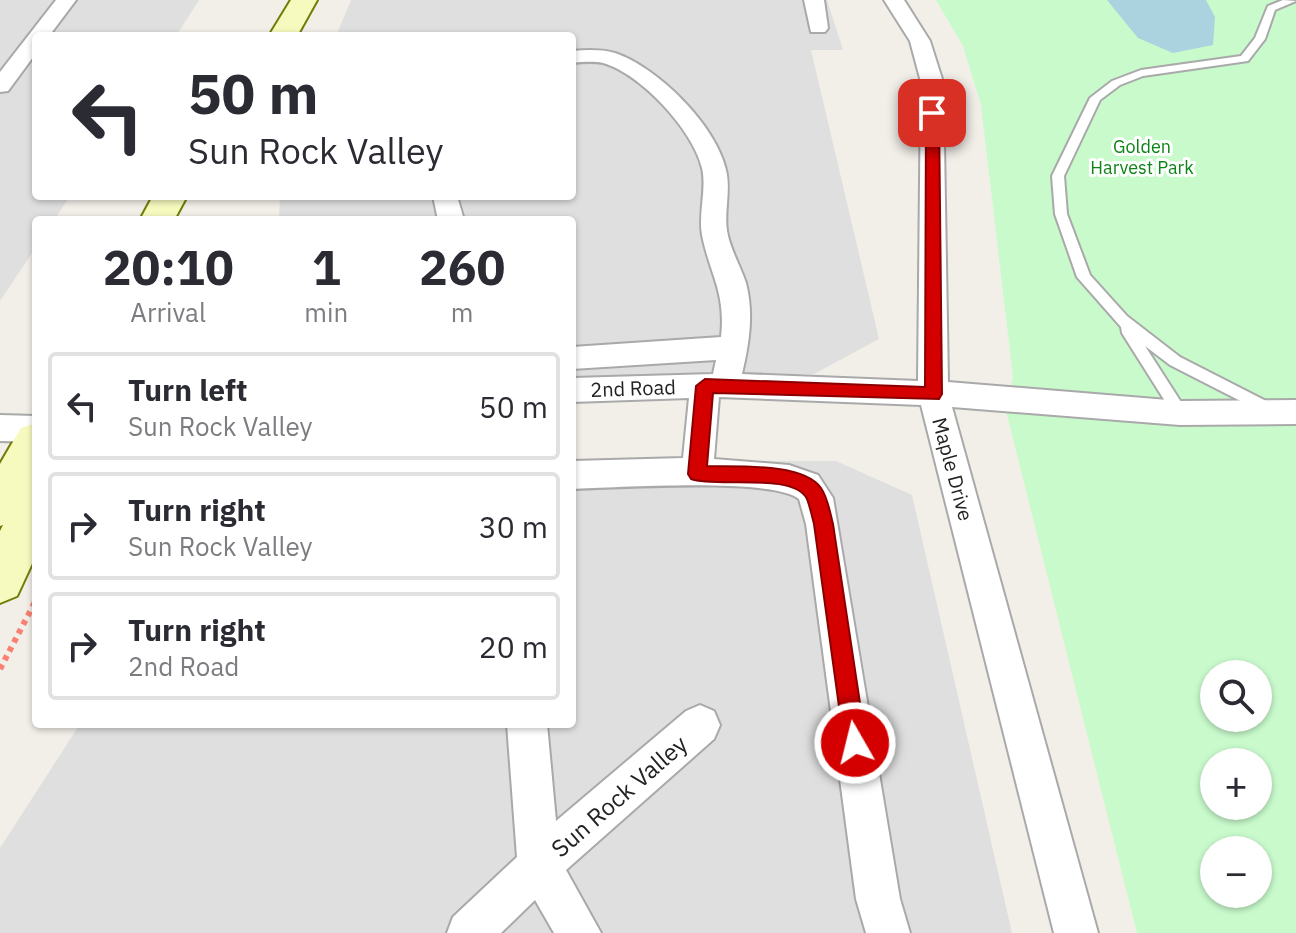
<!DOCTYPE html>
<meta charset="utf-8">
<style>
:root{--surface:#fff;--page:#f7f7f7;--text:#2b2b33;--muted:#7c7c81;--line:#e1e1e2}
body{margin:0;font-family:"IBM Plex Sans",sans-serif;background:var(--page);color:var(--text);height:100vh;display:flex;flex-direction:column;font-size:30px;white-space:nowrap}
*{box-sizing:border-box;margin:0}
p{font-size:26px;color:var(--muted)}
.icon{flex:none;width:44px;height:44px;fill:none;stroke:currentColor;stroke-width:2;stroke-linecap:round;stroke-linejoin:round}
.map{position:relative;flex:1;overflow:hidden}
.panel{position:absolute;left:32px;top:216px;width:544px;height:512px;display:flex;flex-direction:column;background:var(--surface);border-radius:8px;box-shadow:0 2px 6px #0004}
.panel>*{flex:none}
.hud{position:absolute;left:32px;top:32px;width:544px;height:168px;border-radius:8px;box-shadow:0 2px 6px #0004;background:#fff;color:var(--text);overflow:hidden}
.buttons{position:absolute;left:1200px;top:660px;display:grid;gap:16px}
.buttons a{display:grid;place-items:center;width:72px;height:72px;border-radius:50%;background:var(--surface);box-shadow:0 2px 6px #0004;font-size:40px}
.pin{position:absolute;display:grid;place-items:center;width:68px;height:68px;color:#fff;margin:-34px;border-radius:16px;box-shadow:0 4px 12px #0006}
.me{position:absolute;width:88px;margin:-44px;rotate:352deg;stroke-linejoin:round;filter:drop-shadow(0 0 6px #0008)}
.turn{display:flex;align-items:center;gap:28px;height:168px;padding:0 24px;font-size:36px}
.turn .icon{width:104px;height:104px;stroke-width:2.5}
.turn b{display:block;font-size:56px;line-height:68px}
.eta{display:flex;justify-content:space-evenly;align-items:center;height:136px;text-align:center}
.eta b{font-size:48px;font-weight:800;line-height:56px}
ul{padding:0;list-style:none}
li{display:flex;align-items:center;gap:24px;height:108px;margin:0 16px 12px;padding:0 8px;border:4px solid var(--line);border-radius:8px}
li div{flex:1}
li b{display:block;font-size:30px}
li em{font-style:normal}
.map>svg:first-child{display:block}
.residential{fill:#e0dfdf}
.park{fill:#c8facc;fill-rule:evenodd}
.water{fill:#aad3df}
.lines{fill:none;stroke-linecap:round;stroke-linejoin:round}
.service-casing{stroke:#a9a9a9;stroke-width:4}
.minor-casing{stroke:#a9a9a9;stroke-width:4}
.secondary-casing{stroke:#707d05;stroke-width:4}
.path{stroke:#fa8072;stroke-width:6;stroke-dasharray:5 5;stroke-linecap:butt}
.service{fill:#fff;fill-rule:evenodd}
.minor{fill:#fff;fill-rule:evenodd}
.secondary{fill:#f7fabf;fill-rule:evenodd}
.route{fill:#d40000;stroke:#8a0000;stroke-width:2}
.labels{text-anchor:middle;dominant-baseline:central;stroke-width:6;stroke-linejoin:round;paint-order:stroke}
.far-park-label{font-size:18px;fill:#0c8416;stroke:#fff}
.street-label{font-size:20px;fill:#222;stroke:#fff}
.near-street-label{font-size:24px;fill:#222;stroke:#fff}
</style>
<div class="map">
<svg width="1296" height="933" viewBox="0 0 1296 933">
<rect width="100%" height="100%" fill="#f2efe9"/>
<g class="residential">
<path d="M0,0h199l-23,36h-140v160h34l-16,24h-18v27l-36,54z"/>
<path d="M351,0h476l16,50h-32l68,289 -65,35 -242,4v-158h-293l1,-24h292v-160h-236z"/>
<path d="M572,461h264l76,34 100,438h-1012v-85l80,-124h492z"/>
</g>
<path class="park" d="M936,0h360v933h-159l-130,-518 6,-38 -32,-272 -18,-59zM1214,674h44v44h-44zM1214,762h44v44h-44zM1214,850h44v44h-44z"/>
<path class="water" d="M1107,0h99l9,17 -2,28 -40,8 -35,-15z"/>
<g class="lines">
<g class="service-casing">
<path id="service" d="M1283,0l13,1 -21,9 -10,29 -17,22 -105,15 -23,9 -20,15 -36,76 3,38 23,61 37,41 53,41 96,49 3,4 -8,6 -5,-2 -96,-49 -25,-19 43,67 -3,4h-10l-53,-84 -1,-6 -44,-50 -22,-63 -3,-38 38,-78 22,-17 29,-11 100,-14 14,-18 13,-32z"/>
</g>
<g class="minor-casing">
<g id="minor">
<path d="M56,0h20l-27,36h-13v17l-28,38 -8,1v-20z"/>
<path d="M804,0h20l4,28 -3,4h-14z"/>
<path d="M884,0h20l26,41 13,41 5,300 232,19 116,-1v24l-116,1 -228,-18 146,526h-44l-133,-528 -202,-8 -5,62 75,6 29,10 15,23 67,401 10,34h-44l-10,-34 -50,-375 -7,-25c-26,-22 -186,-11 -227,-10v-28l111,-3 6,-60 -117,4v-24l141,-4 3,-14 -144,9v-22l149,-10c5,-45 -11,-62 -19,-102 -4,-22 5,-45 0,-67 -9,-38 -62,-95 -99,-105 -10,-2 -21,-1 -31,0v-12c14,-1 29,-2 43,2 42,14 101,72 111,117 5,20 -2,41 1,61 3,18 13,34 19,52 8,31 3,61 -4,91l176,7 3,-299 -11,-41z"/>
<path d="M433,196h24l7,24h-26z"/>
<path d="M0,415l36,1v26l-36,-1z"/>
<path d="M700,705l14,6 6,14 -6,14 -148,131 35,63h-47l-19,-33 -34,33h-54l6,-16 64,-60 -10,-133h40l9,97 130,-110z"/>
</g>
</g>
<g class="secondary-casing">
<g id="secondary">
<path d="M291,0h26l-20,36h-28z"/>
<path d="M153,196h34l-13,24h-34z"/>
<path d="M36,423v132l-19,41 -17,7v-72l3,-6 -3,1v-62l21,-36z"/>
</g>
</g>
<path class="path" d="M0,669l36,-69"/>
<use href="#service" class="service"/>
<use href="#minor" class="minor"/>
<use href="#secondary" class="secondary"/>
</g>
<path class="route" d="M932,110l7,3 3,281 -3,5 -226,-6 -6,73c28,1 96,-4 114,22 7,10 9,25 12,36l33,219 -3,8 -8,3 -8,-3 -3,-8 -30,-219c-2,-8 -4,-17 -7,-25 -13,-27 -91,-11 -116,-20l-3,-5 8,-88 9,-7 220,8 1,-274z"/>
<g class="labels">
<g class="far-park-label">
<text x="1142" y="146">Golden<tspan x="1142" dy="21">Harvest Park</tspan></text>
</g>
<g class="street-label">
<text transform="translate(633 388) rotate(-2)">2nd Road</text>
<text transform="translate(953 469) rotate(75)">Maple Drive</text>
</g>
<g class="near-street-label">
<text transform="translate(619 796) rotate(-41)">Sun Rock Valley</text>
</g>
</g>
</svg>
<div class="buttons">
<a><svg class="icon" aria-label="search" viewBox="0 0 24 24"><circle cx="10" cy="10" r="6"/><path d="M15 15l6 6"/></svg></a>
<a>+</a>
<a>−</a>
</div>
<div class="pin" style="left:932px;top:113px;background:#d93025"><svg class="icon" aria-label="arrive" viewBox="0 0 24 24"><path d="M6 21V4h12l-3 4 3 4H6"/></svg></div>
<svg class="me" style="left:855px;top:743px" viewBox="-20 -20 40 40"><circle r="17" fill="#d40000" stroke="#fff" stroke-width="3"/><path d="M0-11L8 9 0 5-8 9z" fill="#fff"/></svg>
<div class="hud">
<div class="turn"><svg class="icon" aria-label="left" viewBox="0 0 24 24"><path d="M17 20v-9H6M10 6l-5 5 5 5"/></svg><div><b>50 m</b>Sun Rock Valley</div></div>
</div>
<section class="panel">
<div class="eta">
<div><b>20:10</b><p>Arrival</p></div>
<div><b>1</b><p>min</p></div>
<div><b>260</b><p>m</p></div>
</div>
<ul>
<li><svg class="icon" aria-label="left" viewBox="0 0 24 24"><path d="M17 20v-9H6M10 6l-5 5 5 5"/></svg><div><b>Turn left</b><p>Sun Rock Valley</p></div><em>50 m</em></li>
<li><svg class="icon" aria-label="right" viewBox="0 0 24 24"><path d="M7 20v-9h11M14 6l5 5-5 5"/></svg><div><b>Turn right</b><p>Sun Rock Valley</p></div><em>30 m</em></li>
<li><svg class="icon" aria-label="right" viewBox="0 0 24 24"><path d="M7 20v-9h11M14 6l5 5-5 5"/></svg><div><b>Turn right</b><p>2nd Road</p></div><em>20 m</em></li>
</ul>
</section>
</div>
